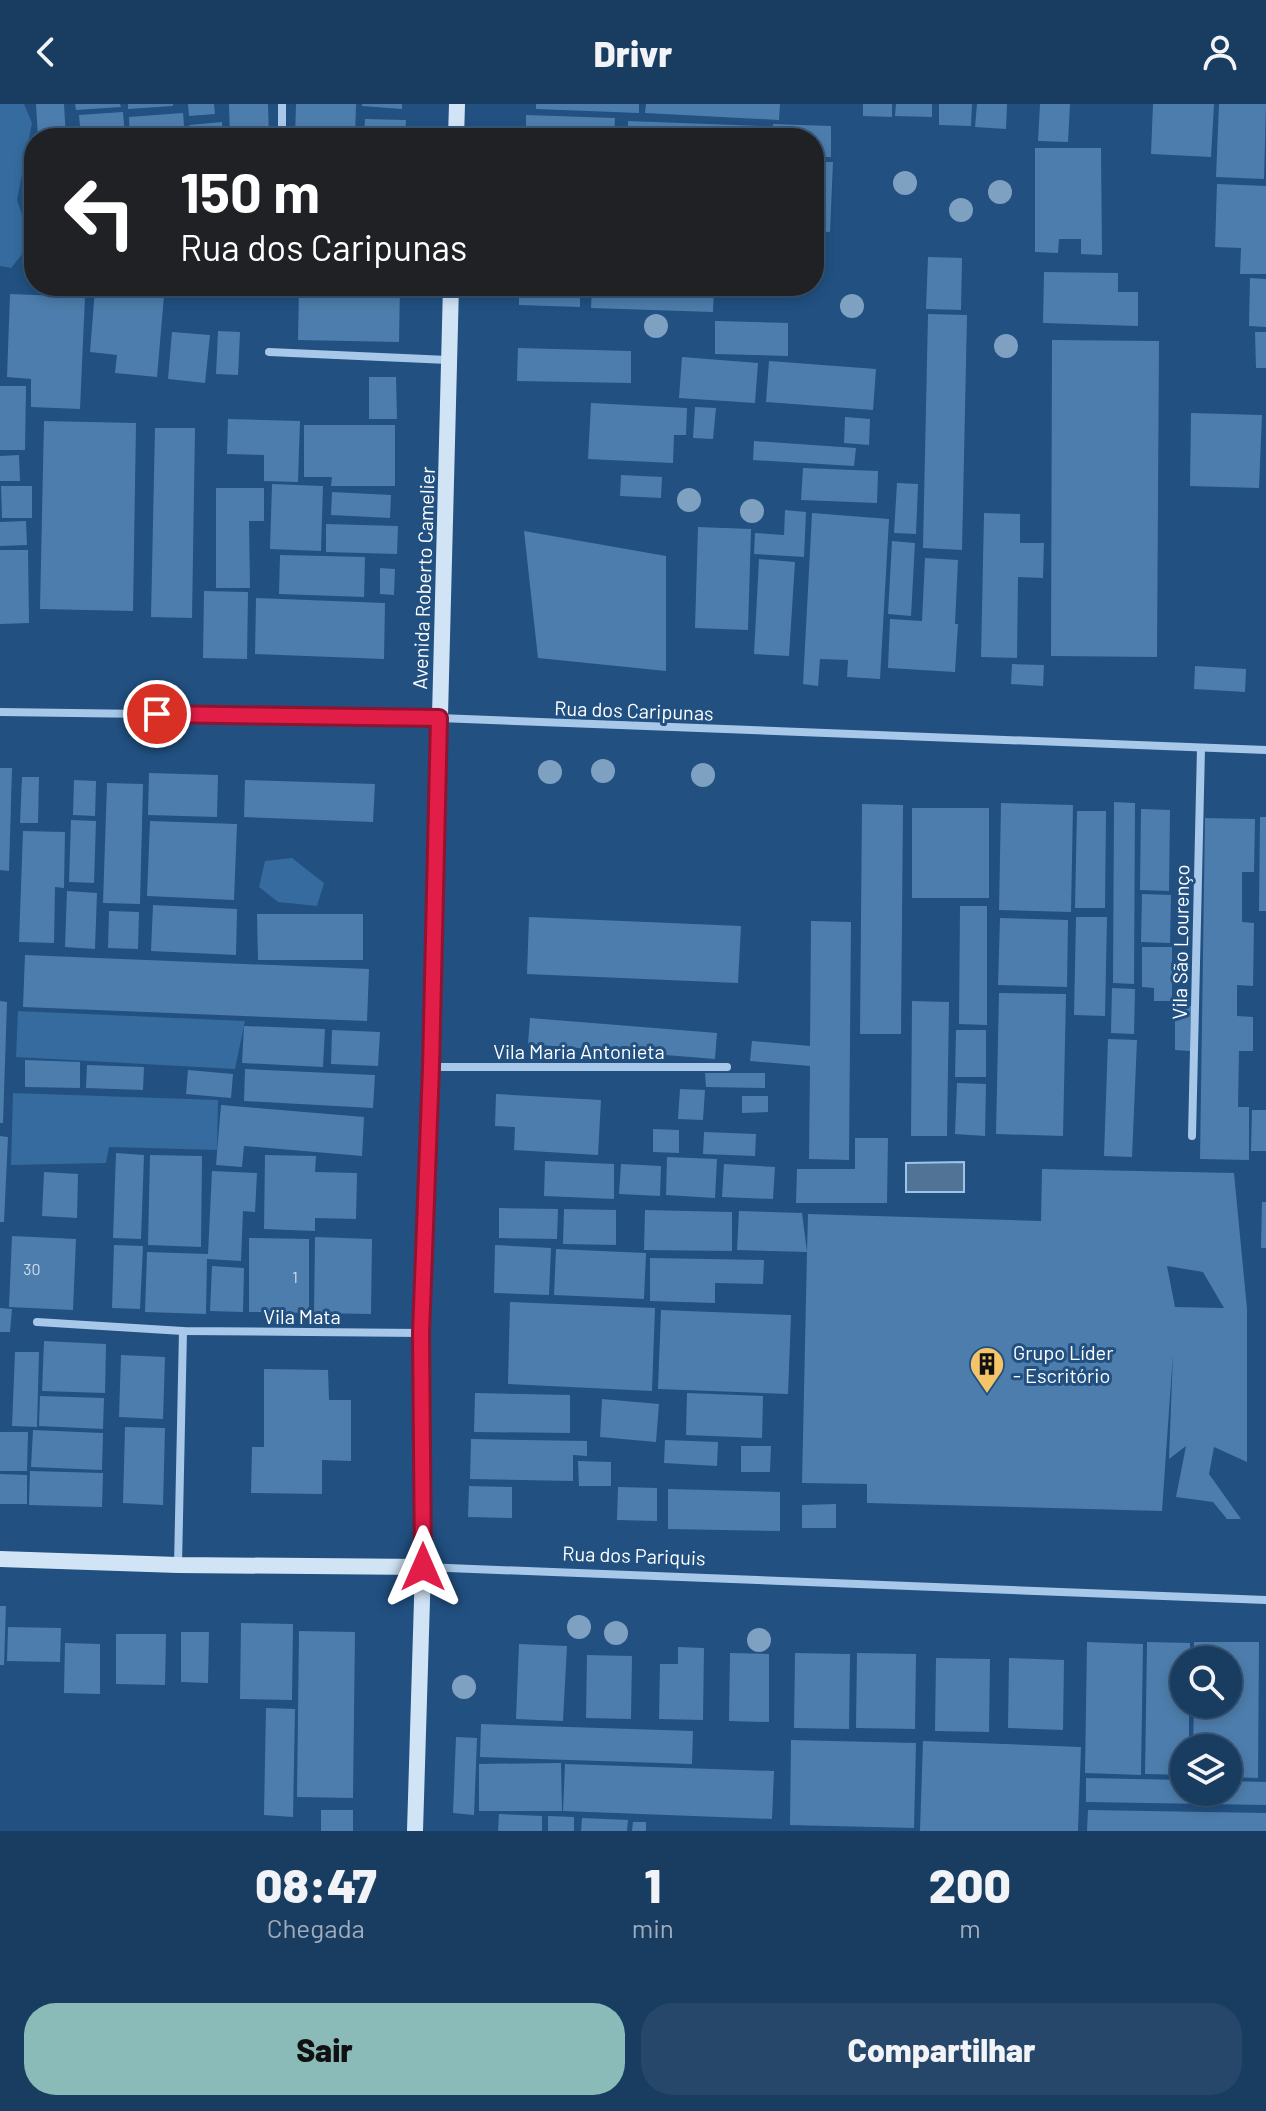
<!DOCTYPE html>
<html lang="pt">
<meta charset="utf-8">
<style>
:root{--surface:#193c61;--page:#26476a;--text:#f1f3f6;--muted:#9fadbd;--line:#375676;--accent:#8bbbb9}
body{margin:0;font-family:Barlow,sans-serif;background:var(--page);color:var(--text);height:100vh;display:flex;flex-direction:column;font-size:30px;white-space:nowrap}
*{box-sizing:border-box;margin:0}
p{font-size:26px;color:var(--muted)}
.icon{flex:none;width:44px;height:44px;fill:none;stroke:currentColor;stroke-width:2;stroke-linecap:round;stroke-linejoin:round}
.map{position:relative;height:1727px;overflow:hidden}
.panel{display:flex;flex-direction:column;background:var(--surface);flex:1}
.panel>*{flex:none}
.banner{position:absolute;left:24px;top:24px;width:800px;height:168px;border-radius:32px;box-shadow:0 4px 12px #0003,0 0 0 2px var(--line);background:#202124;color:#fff;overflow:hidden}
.fabs{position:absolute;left:1170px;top:1542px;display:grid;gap:16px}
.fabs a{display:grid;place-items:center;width:72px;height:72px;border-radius:50%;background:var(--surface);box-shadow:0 4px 12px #0003,0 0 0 2px var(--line);font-size:40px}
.pin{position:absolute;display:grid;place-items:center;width:68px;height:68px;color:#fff;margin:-34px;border:4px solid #fff;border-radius:50%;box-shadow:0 2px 8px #0007}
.me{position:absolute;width:88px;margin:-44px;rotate:0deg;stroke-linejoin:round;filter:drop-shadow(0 0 6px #0008)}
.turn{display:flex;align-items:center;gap:28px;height:168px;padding:0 24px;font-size:36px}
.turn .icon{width:104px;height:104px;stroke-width:2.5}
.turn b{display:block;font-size:56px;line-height:68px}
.eta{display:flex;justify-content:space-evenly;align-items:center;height:136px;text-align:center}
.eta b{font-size:48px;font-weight:800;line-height:56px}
.action{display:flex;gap:16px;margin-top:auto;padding:16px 24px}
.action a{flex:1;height:92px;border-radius:32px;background:var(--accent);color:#111;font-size:32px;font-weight:800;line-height:92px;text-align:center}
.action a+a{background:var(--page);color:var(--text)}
header{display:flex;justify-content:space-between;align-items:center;height:104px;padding:0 24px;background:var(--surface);font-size:36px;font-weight:800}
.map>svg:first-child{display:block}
.green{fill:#356b9f}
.water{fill:#507396;stroke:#9bc4e9;stroke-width:2}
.building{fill:#4d7dac;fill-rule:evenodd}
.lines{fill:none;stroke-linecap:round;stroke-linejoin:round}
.street{stroke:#a7c8e8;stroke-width:8}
.secondary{stroke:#d1e4f6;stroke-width:16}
.tree{fill:#7ea0c1}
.route-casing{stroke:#92132f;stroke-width:20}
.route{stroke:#e11d48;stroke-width:14}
.labels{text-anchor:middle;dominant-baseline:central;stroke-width:6;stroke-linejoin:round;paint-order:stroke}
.number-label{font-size:16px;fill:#d2deea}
.street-label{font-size:20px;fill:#fff;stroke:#215081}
.poi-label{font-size:20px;fill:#fff;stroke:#215081;text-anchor:start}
</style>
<header><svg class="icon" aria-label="back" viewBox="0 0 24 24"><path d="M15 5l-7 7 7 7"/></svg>Drivr<svg class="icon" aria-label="person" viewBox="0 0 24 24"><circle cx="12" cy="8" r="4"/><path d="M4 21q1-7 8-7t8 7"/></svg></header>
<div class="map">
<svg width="1266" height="1727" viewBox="0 0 1266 1727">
<rect width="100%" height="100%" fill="#215081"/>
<g class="green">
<path d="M0,0h24l8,19 -15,77 11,33 -4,19 -13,16 -11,-2z"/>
<path d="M292,754l32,25 -7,23 -39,-4 -19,-15 6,-26z"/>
<path d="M18,907l227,10 -10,48 -219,-12z"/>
<path d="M13,989l205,7 -1,50 -108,-3 -3,16 -95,2z"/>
</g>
<path class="water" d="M964,1058v30h-58v-29z"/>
<g class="building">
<path d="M36,0h28l2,34h-28z"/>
<path d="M75,0h45l1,3 -45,3z"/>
<path d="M128,0h45v2l-45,3z"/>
<path d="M188,0h26l1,10 -26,2z"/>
<path d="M229,0h39l1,34h-39z"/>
<path d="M296,0h60l-1,34h-60z"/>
<path d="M362,0h40v5l-40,-3z"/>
<path d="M536,0h103v9l-103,-4z"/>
<path d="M646,0h134l-1,16 -134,-7z"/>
<path d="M863,0h29v13l-29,-1z"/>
<path d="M896,0h36v13l-37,-1z"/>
<path d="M939,0h33l-1,22 -32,-1z"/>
<path d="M977,0h30l-1,25 -31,-2z"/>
<path d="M1040,0h30l-2,38 -30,-1z"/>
<path d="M1153,0h61l-3,53 -60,-3z"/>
<path d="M1219,0h47l-2,75 -48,-2z"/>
<path d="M123,8l2,26h-44l-2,-23z"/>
<path d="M183,9l2,25h-55l-1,-21z"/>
<path d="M526,11l89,3 -1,20h-88z"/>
<path d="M365,15l41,1 -1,18h-41z"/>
<path d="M628,17l134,5v12h-134z"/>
<path d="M222,18l1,16h-33l-1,-13z"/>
<path d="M773,20l58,2v31h-17v-19h-41z"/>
<path d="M1035,44h66l1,107 -21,-1v-15h-22l-1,14 -23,-1z"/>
<path d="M814,58h19l-3,70 -16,-1z"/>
<path d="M1217,80l49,2v88h-26l1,-26 -26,-1z"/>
<path d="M928,153l34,1 -1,52 -35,-1z"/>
<path d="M1044,168l74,1v19h20v34l-95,-3z"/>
<path d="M1250,174l16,1v48l-17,-1z"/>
<path d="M241,182h52v11l-52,-2z"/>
<path d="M299,182h101l-1,56 -101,-2z"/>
<path d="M519,182h61v21l-61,-2z"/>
<path d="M592,182h122l-1,26 -122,-4z"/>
<path d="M95,185l69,7 -7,81 -42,-4 2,-18 -27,-3z"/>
<path d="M10,190l75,3 -5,112 -49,-2v-28l-24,-2z"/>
<path d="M928,210l39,1 -5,235 -39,-2z"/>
<path d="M715,217l73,2v33l-73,-2z"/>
<path d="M218,227l22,1 -2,43 -22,-1z"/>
<path d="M172,228l38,3 -5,48 -37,-4z"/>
<path d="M1255,228h11v36h-10z"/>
<path d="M1052,236l107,1 -2,316 -106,-1z"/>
<path d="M518,244l113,3v32l-114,-2z"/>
<path d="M682,253l76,6 -3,40 -76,-5z"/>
<path d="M769,257l107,8 -3,41 -107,-8z"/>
<path d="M369,273h27l1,42h-28z"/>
<path d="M0,282h26l-1,64h-25z"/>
<path d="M591,299l96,5 -1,27h-12l-1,28 -85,-4z"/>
<path d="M695,303l21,1 -3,31 -20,-1z"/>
<path d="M1191,309l71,2 -3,73 -69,-2z"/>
<path d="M845,313l25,2 -1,26 -25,-2z"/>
<path d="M228,315l72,2 -2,61 -34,-1v-26l-37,-1z"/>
<path d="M44,317l92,2 -3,188 -93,-2z"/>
<path d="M304,321h91v61h-64l1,-9h-28z"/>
<path d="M155,324h40l-3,190 -41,-1z"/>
<path d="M754,337l102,7 -2,18 -101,-6z"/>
<path d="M19,351l1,26h-20v-25z"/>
<path d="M803,364l75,3 -1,32 -76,-3z"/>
<path d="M621,371l41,2 -1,21 -41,-2z"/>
<path d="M897,379l21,1 -2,50 -22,-1z"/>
<path d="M272,380l51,2 -2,65 -51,-2z"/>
<path d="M1,382h31v32h-30z"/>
<path d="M216,384h48v33h-15l1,67h-34z"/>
<path d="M332,388l59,3 -1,23 -59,-3z"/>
<path d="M785,406l21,2 -2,45 -50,-3 1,-21 29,2z"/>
<path d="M812,409l77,6 -9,160 -33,-2 1,-17 -28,-1 -2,27 -15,-2z"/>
<path d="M984,409l36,1v29h24l-1,35 -25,-1 -1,81 -36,-1z"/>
<path d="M26,417l1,24 -27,1v-24z"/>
<path d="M326,420l72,2 -1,28 -71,-2z"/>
<path d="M698,423l53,2 -3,101 -53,-2z"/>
<path d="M524,427l142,25v115l-128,-13z"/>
<path d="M892,437l23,2 -4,73 -23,-2z"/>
<path d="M0,446h28l1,73 -29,1z"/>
<path d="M280,451l85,2 -1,40 -85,-3z"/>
<path d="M925,454l33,2 -3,64h3l-3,48 -67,-4 2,-49 32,2z"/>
<path d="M759,455l36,3 -6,94 -35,-2z"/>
<path d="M380,464l15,1 -1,26 -14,-1z"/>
<path d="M204,487l44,1 -1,67 -44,-1z"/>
<path d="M256,494l129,5 -1,56 -129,-5z"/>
<path d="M1012,560l32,1 -1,21 -32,-2z"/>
<path d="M1195,562l51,3 -1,23 -51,-3z"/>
<path d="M0,664h12l-3,103 -9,-1z"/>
<path d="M149,669l69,2 -1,42 -69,-2z"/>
<path d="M22,673h17l-1,46h-18z"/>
<path d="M74,676l22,1 -1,35 -22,-1z"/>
<path d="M245,676l130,4 -2,38 -129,-5z"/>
<path d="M107,679l36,1 -3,120 -37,-1z"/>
<path d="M1114,698l21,1 -1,181 -21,-1z"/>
<path d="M1001,699l72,2 -2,107 -72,-2z"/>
<path d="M862,700l41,1 -2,229h-41z"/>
<rect x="912" y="704" width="77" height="90"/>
<path d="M1141,705l29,1 -1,81 -29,-1z"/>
<path d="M1077,707h29l-1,97h-30z"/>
<path d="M1260,713h6v94h-7z"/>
<path d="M1205,714l50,1 -1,53h-12v50l12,1 -1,63 -16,-1v31l16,1v34h-14l-1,56h11v53l-49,-1z"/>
<path d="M71,716l25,1 -2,62 -25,-1z"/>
<path d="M150,717l87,3 -3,76 -87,-4z"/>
<path d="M23,727l42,1 -1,56 -9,-1 -1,56 -35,-1z"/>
<path d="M67,787l30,2 -2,56 -30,-2z"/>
<path d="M1142,790l29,1 -1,48 -29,-1z"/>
<path d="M153,801l84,4 -1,46 -85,-4z"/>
<path d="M960,802h27v119l-28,-1z"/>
<path d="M109,807l30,1 -1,37 -30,-1z"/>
<path d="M257,810h106v46h-105z"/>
<path d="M529,813l212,9 -3,57 -211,-9z"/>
<path d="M1076,813h31l-2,99 -31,-1z"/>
<path d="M1000,814l68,2 -1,67 -69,-2z"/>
<path d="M811,817l40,1 -2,238 -40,-1 1,-93 -60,-5 2,-20 58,5z"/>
<path d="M1142,843h30v54h-18v-13l-12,-1z"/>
<path d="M25,851l344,14 -2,52 -344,-14z"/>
<path d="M1112,884l23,1 -1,45 -23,-1z"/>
<path d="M999,889l67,1 -3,142 -67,-2z"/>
<path d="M0,897l7,1 -4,121h-3z"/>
<path d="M912,897l37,1 -2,134h-36z"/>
<path d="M1175,901l16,1 -1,45 -15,-1z"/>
<path d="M530,914l187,15 -2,26 -187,-15z"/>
<path d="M244,922l81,3 -2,38 -81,-4z"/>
<path d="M332,926l48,2 -2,34 -47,-2z"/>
<path d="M956,926h30v47h-31z"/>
<path d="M1108,935l29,1 -5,117 -28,-1z"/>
<path d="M25,956l55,2v26l-55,-1z"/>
<path d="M87,961l57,2 -1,23 -57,-2z"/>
<path d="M245,965l130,6 -2,33 -129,-7z"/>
<path d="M188,966l45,4 -2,24 -45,-4z"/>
<path d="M705,969h60v15l-59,-1z"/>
<path d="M957,979l29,1 -1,52 -30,-2z"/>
<path d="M680,985l25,1 -2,30 -25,-1z"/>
<path d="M496,990l105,6 -3,55 -84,-5 1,-23 -20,-1z"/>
<path d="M742,992h26v16l-26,1z"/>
<path d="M221,1001l143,12 -2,39 -118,-10 -2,21 -26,-2z"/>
<path d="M1252,1006h14v41h-15z"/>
<path d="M653,1025l26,1v23l-26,-1z"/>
<path d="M704,1028l52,2 -1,22 -52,-2z"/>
<path d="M0,1032l8,1 -4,85h-4z"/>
<path d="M855,1034h33l-1,65h-91l1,-34h58z"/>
<path d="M116,1049l28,2 -3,84 -28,-1z"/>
<path d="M150,1051l52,1 -1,91 -53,-2z"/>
<path d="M265,1051l51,1 -1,16 42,1 -1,46 -41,-1v13l-51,-2z"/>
<path d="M667,1053l50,2 -2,39 -49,-3z"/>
<path d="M545,1057l69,3v35l-70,-3z"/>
<path d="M621,1060l40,2 -1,30 -41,-2z"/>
<path d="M724,1060l51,3 -2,32 -51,-2z"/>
<path d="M1042,1065l192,4 13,136v153l-33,-15 -5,27 32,45h-14l-14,-17 -37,-5 10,-51 -17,13 4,-106 -11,158 -295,-8v-19l-65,-1 5,-231 -70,-2 2,-39 63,2 5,39 1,-38 233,7zM1167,1162l36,6 21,36 -49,-1z"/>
<path d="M212,1067l45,2 -2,39 -12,-1 -2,50 -34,-2 -1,55 -61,-2 2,-60 61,2z"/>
<path d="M44,1068l34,2 -1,44 -35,-2z"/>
<path d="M1262,1098h4v46h-5z"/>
<path d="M499,1104l59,1 -1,30 -58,-1z"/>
<path d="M564,1105l52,1v35l-53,-1z"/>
<path d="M645,1106l87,2v39l-88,-1z"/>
<path d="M12,1132l64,3 -3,71 -64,-3z"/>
<path d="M315,1133l57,2 -1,75 -57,-1z"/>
<path d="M249,1134l60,1v74l-60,-1z"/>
<path d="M114,1141l29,1 -3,63 -28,-1z"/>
<path d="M495,1141l56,3 -2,47 -55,-2z"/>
<path d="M556,1145l90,4 -2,46 -90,-4z"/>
<path d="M650,1154l114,2 -1,24 -48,-1v20l-65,-2z"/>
<path d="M212,1162l32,2 -1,44 -33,-1z"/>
<path d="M510,1198l145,6 -3,83 -144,-7z"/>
<path d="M0,1204l12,1 -2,23h-10z"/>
<path d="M661,1206l130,5 -3,79 -130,-5z"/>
<path d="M44,1237l62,3 -1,49 -63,-2z"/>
<path d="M15,1248h24l-2,75 -25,-1z"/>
<path d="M121,1251l44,2 -2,62 -44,-2z"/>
<path d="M264,1265l64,1 1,30h22v61l-29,-1v34l-71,-1 1,-46h12z"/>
<path d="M475,1289l95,2v38l-96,-1z"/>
<path d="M687,1289l76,3 -1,42 -76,-3z"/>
<path d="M40,1292l64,2 -1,31 -64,-3z"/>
<path d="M602,1295l57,5 -3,38 -56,-5z"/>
<path d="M125,1323l40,1 -2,77 -40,-2z"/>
<path d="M33,1326l70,3 -1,37 -71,-3z"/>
<path d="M0,1328h28l-1,39h-27z"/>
<path d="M471,1335l116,2v15l-14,-1v26l-103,-2z"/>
<path d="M665,1336l53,2 -1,24 -53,-3z"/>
<path d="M741,1342h30l-1,26h-29z"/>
<path d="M578,1357l33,1v24h-32z"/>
<path d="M30,1367l73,2 -1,34 -73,-2z"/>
<path d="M0,1370l27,1v29h-27z"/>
<path d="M469,1382l43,1v31l-44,-1z"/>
<path d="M618,1383l39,1v33l-40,-1z"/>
<path d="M668,1385l112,3v39l-112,-2z"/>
<path d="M836,1400v24h-34v-23z"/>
<path d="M0,1502h6l-2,59h-4z"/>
<path d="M241,1519l52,1 -1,76 -52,-1z"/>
<path d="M8,1523l53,1 -1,34 -53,-1z"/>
<path d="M299,1527l56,1 -2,166 -56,-1z"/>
<path d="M181,1528h28l-1,51 -27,-1z"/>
<path d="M116,1530h50l-1,51 -49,-1z"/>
<path d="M1087,1538l56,2 -2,131 -56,-2z"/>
<path d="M1147,1538l43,1v17h-6v44h5v44h-5v27l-39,-1z"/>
<path d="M1194,1538h65l-1,136 -30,-1v-29h-35l1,-44h34v-44h-34z"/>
<path d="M65,1539l35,1v50l-36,-1z"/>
<path d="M519,1540l48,2 -4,75 -47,-2z"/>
<path d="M678,1543l26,1 -1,72 -44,-1 1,-55h18z"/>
<path d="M730,1549l39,1v68l-40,-1z"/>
<path d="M795,1549l55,1 -1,75 -55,-1z"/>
<path d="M857,1549l59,1 -1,75 -59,-1z"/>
<path d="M587,1551l45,1 -1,63 -45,-1z"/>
<path d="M936,1554l54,1 -1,73 -54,-1z"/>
<path d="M1009,1554l55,2 -1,70 -55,-2z"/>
<path d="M266,1604l29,1 -2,108 -29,-2z"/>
<path d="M481,1620l212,7 -1,33 -212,-7z"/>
<path d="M456,1633l21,1 -3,77 -21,-2z"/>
<path d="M791,1636l125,3 -2,85 -124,-3z"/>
<path d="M923,1637l158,6 -3,84h-158z"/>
<path d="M561,1659l1,48h-83v-47z"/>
<path d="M565,1660l209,7 -2,48 -209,-8z"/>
<path d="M1086,1674l98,2v12h44v-11l38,1v23l-180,-3z"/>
<rect x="321" y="1706" width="32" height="21"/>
<path d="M1088,1706l178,3v18h-179z"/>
<path d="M499,1710l43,2v15h-44z"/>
<path d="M548,1712l26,1v14h-26z"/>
<path d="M582,1714l46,2 -1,11h-46z"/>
<path d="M633,1718h13v9h-14z"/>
</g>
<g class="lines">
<g class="street">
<path d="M282,0v34"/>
<path d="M269,248l179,8"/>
<path d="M0,608l439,6 827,32"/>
<path d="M432,963h295"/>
<path d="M1192,1032l9,-388"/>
<path d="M37,1218l146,9 238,2"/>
<path d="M178,1461l5,-234"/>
<path d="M423,1463l843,33"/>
</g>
<g class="secondary">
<path d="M456,34l1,-34"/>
<path d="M0,1455l178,6 245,2"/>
<path d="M415,1727l8,-264 -2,-234 10,-266 20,-781"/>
</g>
</g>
<g class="tree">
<circle cx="905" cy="79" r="12"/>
<circle cx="1000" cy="88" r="12"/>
<circle cx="961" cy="106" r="12"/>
<circle cx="852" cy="202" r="12"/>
<circle cx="656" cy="222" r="12"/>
<circle cx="1006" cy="242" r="12"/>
<circle cx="689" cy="396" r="12"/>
<circle cx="752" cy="407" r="12"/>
<circle cx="603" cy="667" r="12"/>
<circle cx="550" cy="668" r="12"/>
<circle cx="703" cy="671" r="12"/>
<circle cx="579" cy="1523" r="12"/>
<circle cx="616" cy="1529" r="12"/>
<circle cx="759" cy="1536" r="12"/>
<circle cx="464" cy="1583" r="12"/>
</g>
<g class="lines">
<g class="route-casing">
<path id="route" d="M157,610l282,4 -8,349 -10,266 2,234"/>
</g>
<use href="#route" class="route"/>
</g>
<defs>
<g id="building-pin" transform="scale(1.8)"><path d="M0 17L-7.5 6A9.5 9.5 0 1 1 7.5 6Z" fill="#f5c468" stroke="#215081"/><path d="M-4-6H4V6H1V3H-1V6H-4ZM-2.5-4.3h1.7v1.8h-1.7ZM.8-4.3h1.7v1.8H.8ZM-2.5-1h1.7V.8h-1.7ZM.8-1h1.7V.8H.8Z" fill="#111"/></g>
</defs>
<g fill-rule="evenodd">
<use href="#building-pin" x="987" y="1260"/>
</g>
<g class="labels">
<g class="number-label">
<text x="32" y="1164">30</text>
<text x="295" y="1172">1</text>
</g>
<g class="street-label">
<text transform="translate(423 474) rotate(-88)">Avenida Roberto Camelier</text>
<text transform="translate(634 606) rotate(2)">Rua dos Caripunas</text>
<text transform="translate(1180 838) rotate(-89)">Vila São Lourenço</text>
<text x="579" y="947">Vila Maria Antonieta</text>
<text x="302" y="1212">Vila Mata</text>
<text transform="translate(634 1451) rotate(2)">Rua dos Pariquis</text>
</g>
<g class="poi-label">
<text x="1013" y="1248">Grupo Líder<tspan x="1013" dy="23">- Escritório</tspan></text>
</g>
</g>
</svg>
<div class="fabs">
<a><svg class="icon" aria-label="search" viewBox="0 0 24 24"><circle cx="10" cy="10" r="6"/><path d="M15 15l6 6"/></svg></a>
<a><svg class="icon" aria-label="layers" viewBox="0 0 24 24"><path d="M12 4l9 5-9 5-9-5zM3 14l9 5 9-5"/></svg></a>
</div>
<div class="pin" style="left:157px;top:610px;background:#d93025"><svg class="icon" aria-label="arrive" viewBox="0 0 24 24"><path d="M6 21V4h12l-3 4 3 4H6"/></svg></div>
<svg class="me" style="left:423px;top:1463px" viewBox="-20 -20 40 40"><path d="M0-17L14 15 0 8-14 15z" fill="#e11d48" stroke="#fff" stroke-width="4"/></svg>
<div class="banner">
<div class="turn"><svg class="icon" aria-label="left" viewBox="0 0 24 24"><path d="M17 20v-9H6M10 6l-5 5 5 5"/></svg><div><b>150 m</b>Rua dos Caripunas</div></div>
</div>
</div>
<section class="panel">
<div class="eta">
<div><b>08:47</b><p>Chegada</p></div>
<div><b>1</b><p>min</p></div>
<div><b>200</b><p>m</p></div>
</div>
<div class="action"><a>Sair</a><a>Compartilhar</a></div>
</section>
